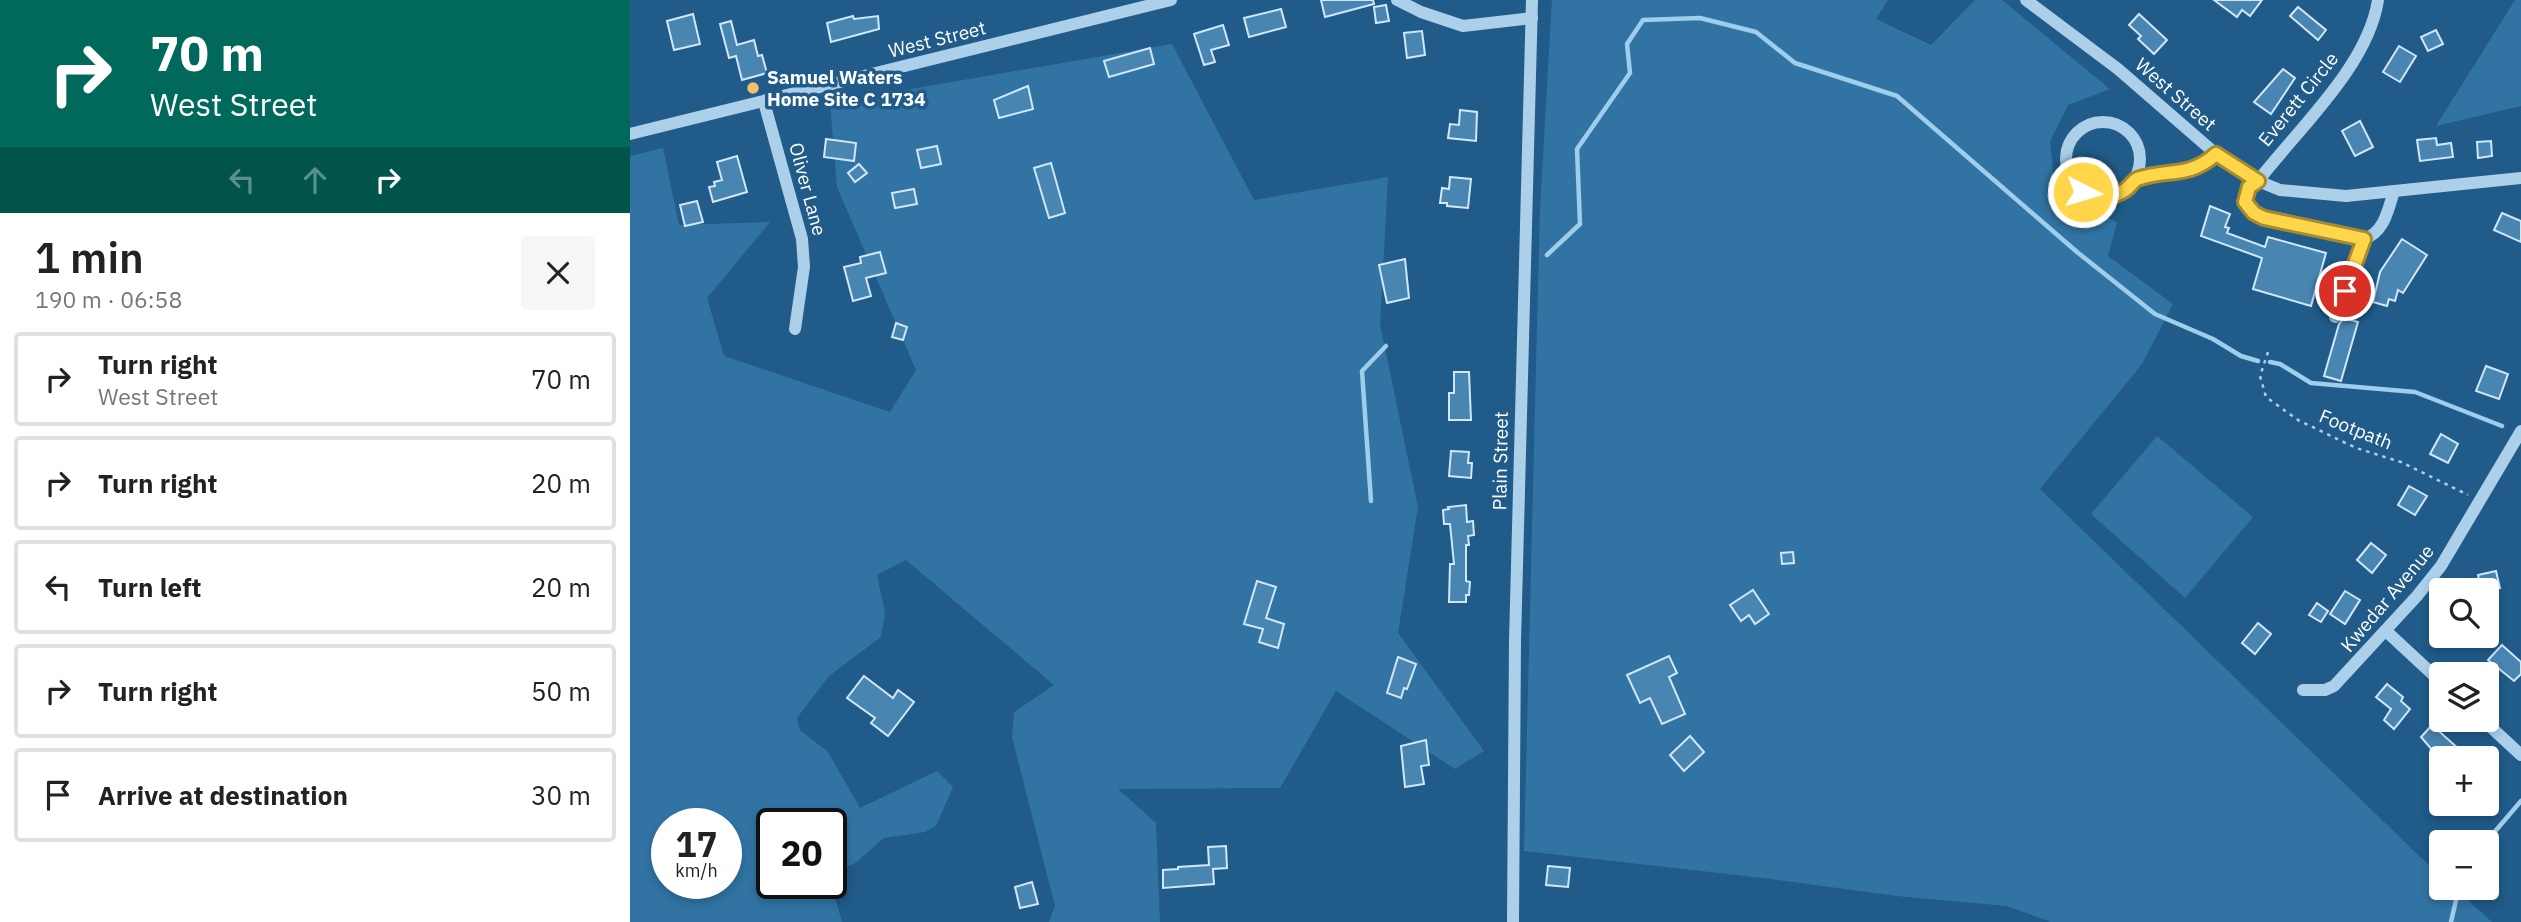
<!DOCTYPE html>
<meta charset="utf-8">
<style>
:root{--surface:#fff;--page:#f6f6f6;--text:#222;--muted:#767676;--line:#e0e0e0}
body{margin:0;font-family:"IBM Plex Sans",sans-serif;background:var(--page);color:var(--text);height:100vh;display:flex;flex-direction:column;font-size:26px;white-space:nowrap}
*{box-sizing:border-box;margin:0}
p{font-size:23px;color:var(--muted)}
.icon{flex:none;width:38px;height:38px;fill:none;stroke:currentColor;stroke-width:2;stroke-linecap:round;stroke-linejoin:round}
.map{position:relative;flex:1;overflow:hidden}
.side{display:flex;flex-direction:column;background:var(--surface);width:630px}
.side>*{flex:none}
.hud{background:#00695c;color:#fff;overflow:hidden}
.tools{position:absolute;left:1799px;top:578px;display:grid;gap:14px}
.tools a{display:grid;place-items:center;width:70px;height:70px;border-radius:7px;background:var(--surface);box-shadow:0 4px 10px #0003;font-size:35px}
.speed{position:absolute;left:21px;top:808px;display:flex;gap:14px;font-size:35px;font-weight:700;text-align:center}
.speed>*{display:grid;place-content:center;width:91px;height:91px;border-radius:50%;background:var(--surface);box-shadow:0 4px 10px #0003;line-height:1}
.speed small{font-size:18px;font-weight:400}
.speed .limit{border:4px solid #111;border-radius:10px;background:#fff;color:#111}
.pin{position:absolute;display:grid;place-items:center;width:60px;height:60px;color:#fff;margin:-30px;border:4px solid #fff;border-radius:50%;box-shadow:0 2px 7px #0007}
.me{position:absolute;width:77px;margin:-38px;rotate:95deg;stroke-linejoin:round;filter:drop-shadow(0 0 5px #0008)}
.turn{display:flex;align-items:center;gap:24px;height:147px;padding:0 35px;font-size:32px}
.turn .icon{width:91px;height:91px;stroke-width:2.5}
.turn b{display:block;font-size:49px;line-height:60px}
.lanes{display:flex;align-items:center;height:66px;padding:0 35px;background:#0003;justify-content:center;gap:35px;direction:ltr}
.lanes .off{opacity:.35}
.round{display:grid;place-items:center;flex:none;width:74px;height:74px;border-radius:7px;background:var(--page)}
.head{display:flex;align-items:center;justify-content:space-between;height:119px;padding:0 35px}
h1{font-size:42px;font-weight:600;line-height:52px}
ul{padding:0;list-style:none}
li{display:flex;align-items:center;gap:21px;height:94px;margin:0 14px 10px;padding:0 21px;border:4px solid var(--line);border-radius:7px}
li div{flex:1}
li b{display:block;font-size:26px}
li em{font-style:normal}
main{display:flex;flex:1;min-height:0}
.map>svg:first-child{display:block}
.green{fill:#3174a4;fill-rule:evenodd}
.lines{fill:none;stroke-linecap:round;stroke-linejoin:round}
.stream{stroke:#9fcdec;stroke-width:4.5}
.building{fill:#4985b1;stroke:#d0e7f8;stroke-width:2}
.path{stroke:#acd0ea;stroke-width:2.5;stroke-dasharray:3.5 5;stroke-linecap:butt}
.minor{stroke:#acd0ea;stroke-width:12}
.route-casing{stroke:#a68a30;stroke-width:18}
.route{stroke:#ffd54a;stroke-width:12}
.poi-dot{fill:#f7bd6d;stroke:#205b89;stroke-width:2.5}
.labels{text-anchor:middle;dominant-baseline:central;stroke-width:7;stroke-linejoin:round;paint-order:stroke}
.street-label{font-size:19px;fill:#fff;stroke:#205b89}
.poi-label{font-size:19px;font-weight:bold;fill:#fff;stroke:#205b89;text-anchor:start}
</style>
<main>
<section class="side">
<div class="hud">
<div class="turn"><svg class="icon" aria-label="right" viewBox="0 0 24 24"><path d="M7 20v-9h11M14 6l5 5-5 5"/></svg><div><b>70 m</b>West Street</div></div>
<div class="lanes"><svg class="icon off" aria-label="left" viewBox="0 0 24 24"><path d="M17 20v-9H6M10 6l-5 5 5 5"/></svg><svg class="icon off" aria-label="ahead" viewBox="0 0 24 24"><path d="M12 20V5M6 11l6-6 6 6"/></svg><svg class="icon" aria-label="right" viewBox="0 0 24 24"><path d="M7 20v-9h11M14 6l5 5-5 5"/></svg></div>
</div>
<div class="head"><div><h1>1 min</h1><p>190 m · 06:58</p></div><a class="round"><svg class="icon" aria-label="close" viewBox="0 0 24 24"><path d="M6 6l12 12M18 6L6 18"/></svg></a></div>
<ul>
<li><svg class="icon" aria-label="right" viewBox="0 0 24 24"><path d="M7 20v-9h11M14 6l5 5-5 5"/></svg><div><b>Turn right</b><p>West Street</p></div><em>70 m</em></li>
<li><svg class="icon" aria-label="right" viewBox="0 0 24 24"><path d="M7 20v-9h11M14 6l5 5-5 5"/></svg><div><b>Turn right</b></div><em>20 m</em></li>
<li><svg class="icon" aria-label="left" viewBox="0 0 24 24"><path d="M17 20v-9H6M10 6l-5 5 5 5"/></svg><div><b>Turn left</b></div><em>20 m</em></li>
<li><svg class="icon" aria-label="right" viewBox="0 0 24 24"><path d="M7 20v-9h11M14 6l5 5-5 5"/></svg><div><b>Turn right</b></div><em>50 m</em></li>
<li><svg class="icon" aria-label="arrive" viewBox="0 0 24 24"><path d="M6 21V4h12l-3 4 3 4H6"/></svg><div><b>Arrive at destination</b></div><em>30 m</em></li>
</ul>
</section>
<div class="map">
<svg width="1891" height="922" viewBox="0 0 1891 922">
<rect width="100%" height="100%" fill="#205b89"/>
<g class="green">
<path d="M922,0h336l-12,19 55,26 44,-45h27l108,89 -42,16 -18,36 5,51 62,30 -9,34 65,48 -31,60 -102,125 401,388v10h12l39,35h-441l-44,-16 -110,-10 -134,-18 -239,-27 16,-643z"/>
<path d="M1885,0h6v106l-85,20z"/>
<path d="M542,44l82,156 134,-23 -8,147 38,183 -20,126 86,118 -29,18 -119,-78 -56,97 -162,1 38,34 4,99h-111l6,-16 -43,-169 2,-25 40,-27 -148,-125 -29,15 8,38 -4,24 -52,39 -32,42 3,12 28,22 32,56 77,-37 16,16 -17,39 -11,6 -41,6 -30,26 -23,8v-48h-59v60h59l11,38h-212v-766l33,-8 16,77 91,-3 -63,76 17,58 166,56 26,-42 -79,-183 -7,-84zM37,824h59v60h-59z"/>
<path d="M1527,436l96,81 -68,81 -94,-84z"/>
</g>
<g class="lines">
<g class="stream">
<path d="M917,255l33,-31 -3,-75 53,-76 -3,-29 16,-24 57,-2 56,14 39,31 102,33 180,156 78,62 58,25 28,17 17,5"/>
<path d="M1640,362l10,2 31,19 104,9 87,34"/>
<path d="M741,501l-9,-130 24,-25"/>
<path d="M1856,842l35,-41"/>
<path d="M1821,922l8,-35"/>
</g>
</g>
<g class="building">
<path d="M691,0h52l1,4 -49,13z"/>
<path d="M1584,0h48l-12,16 -8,-6 -5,7z"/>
<path d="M756,5l3,16 -13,2 -2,-16z"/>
<path d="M1668,7l28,23 -8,10 -28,-24z"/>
<path d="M651,9l5,18 -37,10 -5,-19z"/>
<path d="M63,14l7,30 -26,6 -7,-29z"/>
<path d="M1509,14l28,26 -13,14 -16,-15 3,-3 -12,-11z"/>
<path d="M223,16l1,3 24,-3 1,13 -48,13 -4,-19z"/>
<path d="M101,21l6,24 17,-5 4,16 4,-1 5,18 -25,7 -6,-24 -7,2 -9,-34z"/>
<path d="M593,25l6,20 -18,5 4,12 -11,3 -10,-31z"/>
<path d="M1806,30l7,14 -15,7 -7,-14z"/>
<path d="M792,31l3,24 -18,3 -3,-25z"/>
<path d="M1769,46l17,10 -16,26 -17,-10z"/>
<path d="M520,48l4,16 -45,13 -5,-16z"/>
<path d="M1653,69l12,9 -24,36 -17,-12z"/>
<path d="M398,86l5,23 -34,9 -5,-18z"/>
<path d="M830,110l17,2 -1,29 -28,-3 2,-14 9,1z"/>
<path d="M1730,121l13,26 -18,9 -13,-25z"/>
<path d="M1806,138l1,7 14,-2 2,14 -33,4 -3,-21z"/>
<path d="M196,139l30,4 -2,18 -30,-4z"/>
<path d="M1861,141l1,15 -14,2 -1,-16z"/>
<path d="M307,146l4,18 -20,4 -4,-18z"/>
<path d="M107,156l10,36 -34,10 -4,-15 6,-1 -1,-4 8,-2 -5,-18z"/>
<path d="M421,163l14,50 -16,5 -15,-50z"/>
<path d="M229,164l8,9 -12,9 -7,-9z"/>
<path d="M820,177l21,2 -3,29 -21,-2v-3h-7l2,-15 7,1z"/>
<path d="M284,189l3,15 -22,4 -3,-15z"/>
<path d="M67,201l6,21 -18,4 -5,-21z"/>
<path d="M1580,206l20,8 -5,13 4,1 -2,5 38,14 3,-10 58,16 -15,53 -58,-17 9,-31 -61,-22z"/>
<path d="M1872,213l19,8v21l-27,-12z"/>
<path d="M1772,239l25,16 -24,38 -5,-3 -3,11 -6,-2 -2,7 -14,-4 7,-30z"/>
<path d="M250,252l6,21 -20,5 5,18 -18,5 -9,-34 17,-4 -1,-6z"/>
<path d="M775,259l4,39 -22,5 -8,-38z"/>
<path d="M1714,318l14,4 -17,59 -17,-5 15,-52z"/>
<path d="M266,323l11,4 -4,13 -11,-3z"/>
<path d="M1856,366l22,8 -9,25 -23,-8z"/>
<path d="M824,372h15l2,48h-22v-27h5z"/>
<path d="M1811,434l17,10 -10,19 -18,-9z"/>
<path d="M821,451l18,1 -1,11h4l-1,15 -22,-2z"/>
<path d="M1779,486l18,10 -12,19 -17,-10z"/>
<path d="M836,505l1,17 6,-1 1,14 -6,1 1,9h-3v36l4,1 -1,13h-3v7h-17l1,-38h4l-4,-40h-6l-1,-14 6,-1 -1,-2z"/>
<path d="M1741,543l15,12 -14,18 -15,-13z"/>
<path d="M1163,552l1,11 -12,1 -1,-11z"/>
<path d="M1866,571l4,17 -19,2 -3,-15z"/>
<path d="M627,581l19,6 -10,31 18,6 -6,24 -19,-6 4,-13 -19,-5z"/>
<path d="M1123,590l16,24 -14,10 -6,-9 -8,6 -11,-16z"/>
<path d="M1715,591l15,9 -15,24 -15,-10z"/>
<path d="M1687,603l11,8 -7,11 -12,-7z"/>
<path d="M1628,623l13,11 -16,20 -13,-11z"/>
<path d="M1872,645l19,17v12l-7,7 -26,-21z"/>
<path d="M1039,656l8,17 -8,4 16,37 -23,10 -12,-26 -10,5 -13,-28z"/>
<path d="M768,657l18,7 -9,25 -3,-1 -3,10 -14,-5z"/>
<path d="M234,676l29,22 5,-8 16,12 -26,34 -17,-13 4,-5 -28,-20z"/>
<path d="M1757,684l16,13 -2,4 9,8 -16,20 -10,-9 7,-11 -15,-12z"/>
<path d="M1802,725l28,25 -7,8h-14l-18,-21z"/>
<path d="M1060,736l14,16 -20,19 -14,-16z"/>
<path d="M796,740l3,25 -8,1 3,18 -19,3 -4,-41z"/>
<path d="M596,846l1,22 -14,1 1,15 -51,4v-18l15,-1v-2l31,-2 -1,-18z"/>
<path d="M918,866l22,2 -2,19 -22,-2z"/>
<path d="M402,882l6,22 -18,4 -5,-21z"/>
</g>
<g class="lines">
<path class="path" d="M1638,352l-8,24 6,21 32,23 58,28 45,14 67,33"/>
<g class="minor">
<path d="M767,0l24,12 42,14 69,-8"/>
<path d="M1396,0l92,69 98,85 42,27 22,9 66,6 175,-18"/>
<path d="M1748,0c-10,66 -80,129 -120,181l-9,6 -4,15 9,11 11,5 99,21c21,-7 24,-30 30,-48"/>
<path d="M134,102l38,137 2,28 -9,62"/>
<circle cx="1473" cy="159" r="37"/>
<path d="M0,134l541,-134"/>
<path d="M1505,179c29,-4 58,-5 81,-25"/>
<path d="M1705,317l29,-78"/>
<path d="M1756,631l55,51"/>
<path d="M1673,690h22l9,-4 83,-90 24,-30 80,-135"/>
<path d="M1852,719l39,36"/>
<path d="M883,922l2,-281 17,-641"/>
</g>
</g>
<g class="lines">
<g class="route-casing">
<path id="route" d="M1453,192c14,6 29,7 42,-2 5,-3 8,-9 12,-11 31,-11 51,0 79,-25l42,27 -9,6 -4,15 9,11 10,5 100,21 -19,52"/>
</g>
<use href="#route" class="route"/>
</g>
<circle class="poi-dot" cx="123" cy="88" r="7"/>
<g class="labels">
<g class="street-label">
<text transform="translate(307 39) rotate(-14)">West Street</text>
<text transform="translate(1546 94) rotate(41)">West Street</text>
<text transform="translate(1668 99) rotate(-51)">Everett Circle</text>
<text transform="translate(178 189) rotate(75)">Oliver Lane</text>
<text transform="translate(1726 429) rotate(22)">Footpath</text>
<text transform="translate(870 461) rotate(-89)">Plain Street</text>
<text transform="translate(1757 598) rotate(-50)">Kwedar Avenue</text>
</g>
<g class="poi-label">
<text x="137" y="77">Samuel Waters<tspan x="137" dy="22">Home Site C 1734</tspan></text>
</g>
</g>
</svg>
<div class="tools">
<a><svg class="icon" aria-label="search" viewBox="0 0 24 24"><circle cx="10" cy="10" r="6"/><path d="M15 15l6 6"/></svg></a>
<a><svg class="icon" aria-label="layers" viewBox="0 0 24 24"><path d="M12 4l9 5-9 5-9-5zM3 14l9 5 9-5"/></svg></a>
<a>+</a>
<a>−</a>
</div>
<div class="speed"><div>17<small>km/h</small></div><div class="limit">20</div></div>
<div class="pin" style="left:1715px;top:291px;background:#d93025"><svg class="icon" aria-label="arrive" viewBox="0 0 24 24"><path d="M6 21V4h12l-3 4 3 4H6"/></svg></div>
<svg class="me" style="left:1453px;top:192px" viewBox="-20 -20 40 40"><circle r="17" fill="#ffd54a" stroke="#fff" stroke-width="3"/><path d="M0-11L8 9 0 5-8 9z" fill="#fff"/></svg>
</div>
</main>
